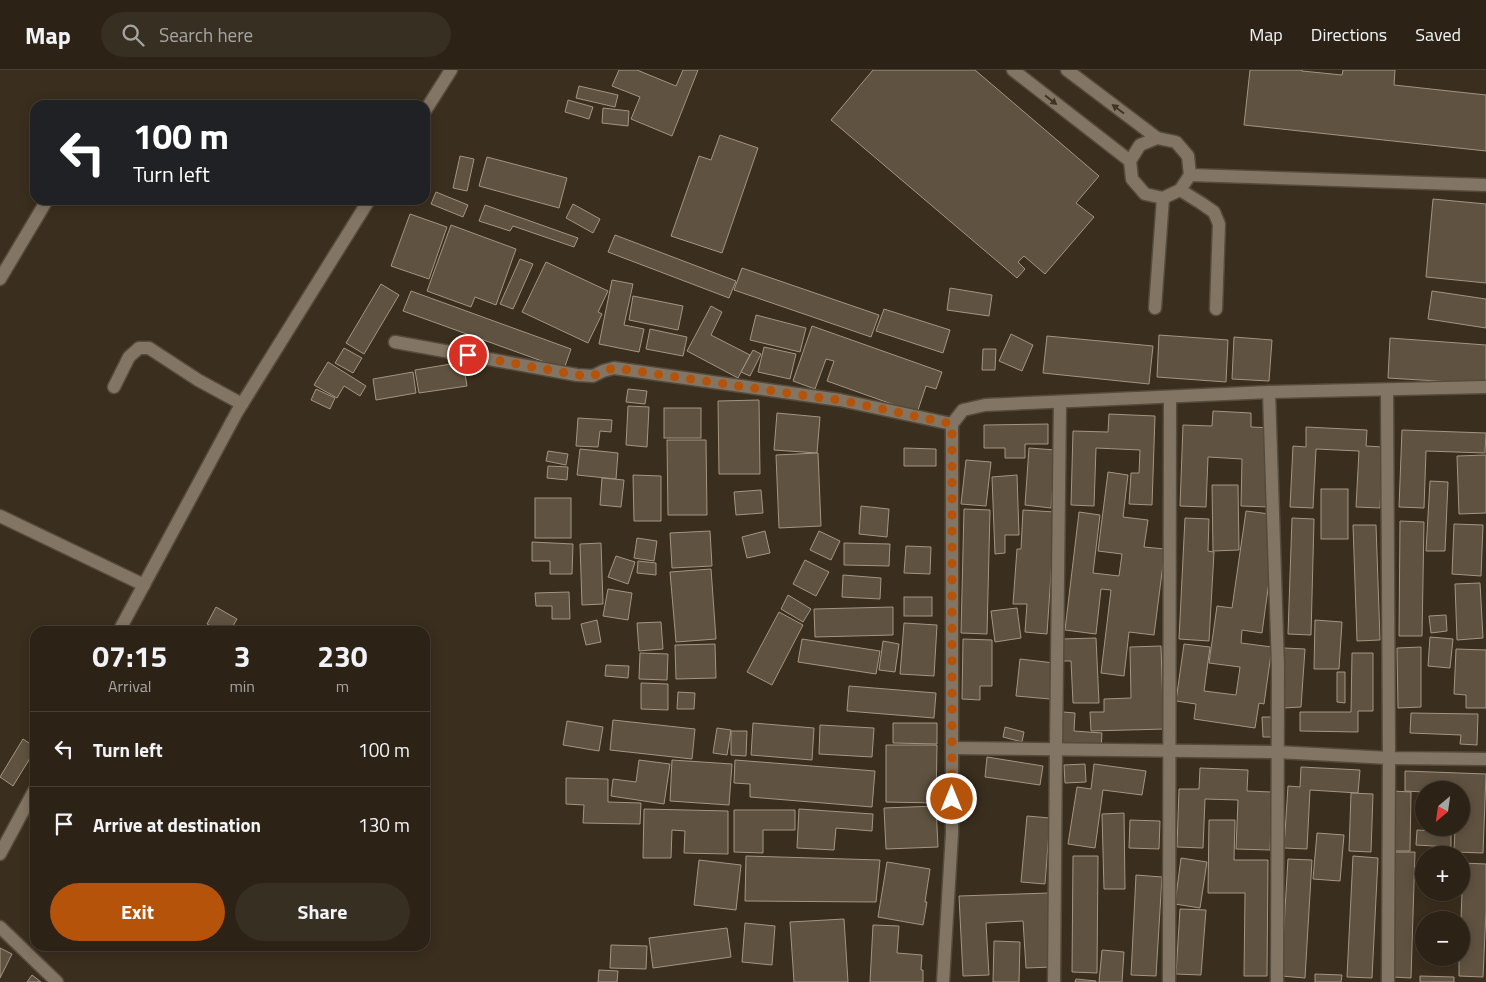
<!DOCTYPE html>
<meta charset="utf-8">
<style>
:root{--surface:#2c2216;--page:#382f23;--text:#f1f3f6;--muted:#a6a4a1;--line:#483f35;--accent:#b45309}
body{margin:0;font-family:"Titillium Web",sans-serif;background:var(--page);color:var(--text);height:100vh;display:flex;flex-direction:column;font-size:19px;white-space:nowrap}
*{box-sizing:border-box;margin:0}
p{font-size:16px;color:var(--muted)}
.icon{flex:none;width:28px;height:28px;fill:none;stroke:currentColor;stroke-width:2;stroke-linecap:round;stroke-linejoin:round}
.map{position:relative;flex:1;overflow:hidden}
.panel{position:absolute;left:30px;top:556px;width:400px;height:325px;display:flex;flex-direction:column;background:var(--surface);border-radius:15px;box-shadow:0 2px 12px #0003,0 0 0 1px var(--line)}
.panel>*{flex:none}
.banner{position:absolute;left:30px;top:30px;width:400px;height:105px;border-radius:15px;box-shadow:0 2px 12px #0003,0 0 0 1px var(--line);background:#202124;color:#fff;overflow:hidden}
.needle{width:32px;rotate:209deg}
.buttons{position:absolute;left:1415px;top:711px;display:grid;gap:10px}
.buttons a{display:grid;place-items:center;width:55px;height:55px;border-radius:50%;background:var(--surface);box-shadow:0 2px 12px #0003,0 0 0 1px var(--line);font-size:25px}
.pin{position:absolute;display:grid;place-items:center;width:42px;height:42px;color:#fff;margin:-21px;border:2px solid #fff;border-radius:50%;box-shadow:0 1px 5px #0007}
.me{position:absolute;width:55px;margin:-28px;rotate:0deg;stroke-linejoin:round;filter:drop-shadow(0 0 4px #0008)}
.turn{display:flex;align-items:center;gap:18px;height:105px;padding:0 20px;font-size:22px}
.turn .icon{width:65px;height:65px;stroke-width:2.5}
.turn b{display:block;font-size:35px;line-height:42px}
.eta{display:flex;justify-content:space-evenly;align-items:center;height:85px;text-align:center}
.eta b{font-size:30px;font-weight:700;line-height:35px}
.primary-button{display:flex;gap:10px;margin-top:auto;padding:10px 20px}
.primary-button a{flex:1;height:58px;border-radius:30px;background:var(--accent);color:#fff;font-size:20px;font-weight:700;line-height:58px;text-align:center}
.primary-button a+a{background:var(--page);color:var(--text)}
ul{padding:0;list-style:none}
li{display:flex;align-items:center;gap:15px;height:75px;padding:0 20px;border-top:1px solid var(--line)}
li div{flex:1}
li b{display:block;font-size:19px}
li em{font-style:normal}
header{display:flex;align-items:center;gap:30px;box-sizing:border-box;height:70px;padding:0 25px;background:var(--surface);border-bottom:1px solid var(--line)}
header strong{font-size:24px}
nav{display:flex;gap:28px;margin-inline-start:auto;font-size:18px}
.search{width:350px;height:45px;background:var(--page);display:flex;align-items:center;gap:12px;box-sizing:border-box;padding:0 18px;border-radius:28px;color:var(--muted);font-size:19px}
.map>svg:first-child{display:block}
.building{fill:#5f5240;stroke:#a39581}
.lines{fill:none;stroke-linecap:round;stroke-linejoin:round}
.service-casing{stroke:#554b3c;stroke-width:15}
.minor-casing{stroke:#554b3c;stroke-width:15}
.service{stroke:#837563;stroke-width:12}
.minor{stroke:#837563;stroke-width:12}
.oneway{fill:#413424}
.route{stroke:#b45309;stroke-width:9;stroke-dasharray:0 16.2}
</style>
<header>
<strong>Map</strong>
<div class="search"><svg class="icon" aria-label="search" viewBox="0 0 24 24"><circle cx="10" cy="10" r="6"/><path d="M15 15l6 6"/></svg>Search here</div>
<nav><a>Map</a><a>Directions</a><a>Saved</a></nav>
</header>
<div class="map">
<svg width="1486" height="912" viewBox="0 0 1486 912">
<rect width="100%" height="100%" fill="#3a2e1e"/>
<g class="building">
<path d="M619,0h18l39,16 7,-16h15l-26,66 -41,-17 9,-22 -28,-11z"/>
<path d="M873,0h102l124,106 -23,27 18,14 -49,57 -21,-18 -6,6 7,7 -8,9 -186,-158z"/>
<path d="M1250,0h52v1l40,4 1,-5h52l-1,15 92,10v56l-242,-26z"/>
<path d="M579,16l39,9 -3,12 -39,-9z"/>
<path d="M568,30l25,7 -4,12 -24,-7z"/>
<path d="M603,38l26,3 -1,15 -26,-3z"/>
<path d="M720,65l38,13 -36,105 -51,-17 28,-80 12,4z"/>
<path d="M460,86l14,3 -7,32 -14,-3z"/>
<path d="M487,87l80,21 -8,30 -80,-22z"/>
<path d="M436,122l32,13 -5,12 -32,-13z"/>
<path d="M1433,129l53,5v79l-60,-6z"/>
<path d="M573,134l27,15 -7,14 -27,-15z"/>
<path d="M485,135l93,33 -4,9 -61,-21 -3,5 -31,-10z"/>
<path d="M410,144l37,13 -18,52 -38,-13z"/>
<path d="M451,155l65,24 -20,56 -21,-8 -4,10 -44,-16z"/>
<path d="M615,165l121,46 -7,17 -121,-46z"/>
<path d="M520,189l13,5 -20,45 -13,-5z"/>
<path d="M546,192l62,29 -10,21 4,2 -14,29 -66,-31z"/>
<path d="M742,198l137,47 -8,22 -137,-47z"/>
<path d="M612,210l21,4 -9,41 20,4 -5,23 -40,-8z"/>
<path d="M381,214l18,11 -35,59 -18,-11z"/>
<path d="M950,218l42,7 -3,21 -42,-6z"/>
<path d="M411,221l160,58 -7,20 -161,-58z"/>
<path d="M1432,221l54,8v29l-58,-9z"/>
<path d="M633,226l50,10 -5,24 -49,-10z"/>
<path d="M711,236l11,6 -11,23 39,20 -12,23 -51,-27z"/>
<path d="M884,239l66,21 -7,23 -67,-22z"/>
<path d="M756,245l50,13 -6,24 -50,-12z"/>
<path d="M812,256l130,46 -6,17 -10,-3 -9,27 -90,-32 7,-20 -8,-2 -11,30 -22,-8z"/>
<path d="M650,259l37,8 -4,19 -37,-7z"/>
<path d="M1011,264l22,11 -11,26 -23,-10z"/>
<path d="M1159,265l69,5 -2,42 -69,-5z"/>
<path d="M1047,266l106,10 -4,38 -106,-11z"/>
<path d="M1234,267l38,3 -3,41 -37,-2z"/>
<path d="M1390,268l96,7v39l-98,-6z"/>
<path d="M764,277l32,7 -6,25 -32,-7z"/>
<path d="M344,278l18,10 -9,15 -18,-10z"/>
<path d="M983,279h13l-1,21h-13z"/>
<path d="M753,280l8,4 -11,22 -9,-4z"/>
<path d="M328,292l38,24 -6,10 -16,-10 -7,12 -23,-13z"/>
<path d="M463,292l4,24 -48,7 -4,-23z"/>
<path d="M413,302l3,21 -40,7 -3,-21z"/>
<path d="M316,319l19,9 -5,11 -19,-9z"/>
<path d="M628,319l19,2 -2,13 -19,-2z"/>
<path d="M759,330l1,74h-41l-1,-73z"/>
<path d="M628,336l21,1 -2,40 -21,-2z"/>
<rect x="664" y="338" width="37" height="30"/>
<path d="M1213,341l38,2v14l22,1 -3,79 -29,-1 1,-47 -34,-2 -2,50 -26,-1 3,-81 29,1z"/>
<path d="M777,343l43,4 -3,36 -43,-3z"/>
<path d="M1109,344l46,2 -3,89 -23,-1 2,-31h8l1,-23 -44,-2 -2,58 -23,-1 2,-74 35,1z"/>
<path d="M578,348l34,2 -1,12 -11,-1 -2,16 -22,-1z"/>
<path d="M1048,354v20h-23v14h-20v-10h-21v-23z"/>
<path d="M1306,357l61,3 -1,16 17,1 -3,61 -24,-1 3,-56 -43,-2 -3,59 -23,-1 3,-61 13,1z"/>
<path d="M1402,360l84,3 -1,20 -59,-2 -2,57 -25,-1z"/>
<path d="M667,370h39l1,75h-39z"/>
<path d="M904,378l32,1v17h-32z"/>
<path d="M1029,378l26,2 -4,58 -26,-3z"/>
<path d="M580,379l38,4 -2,26 -39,-4z"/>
<path d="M548,381l20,3 -2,11 -20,-4z"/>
<path d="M818,383l3,73 -42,2 -3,-73z"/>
<path d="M1486,385v58l-27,1 -2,-58z"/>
<path d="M966,390l25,2 -5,44 -25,-2z"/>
<path d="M548,396l20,1 -1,13 -20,-2z"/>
<path d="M1108,402l20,3 -5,42 25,3 -4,27 21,2 -11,86 -25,-3 -5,44 -23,-3 10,-83 -10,-1 -5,45 -31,-4 14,-118 21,3 -7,58 26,3 3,-22 -24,-3z"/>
<path d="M633,405l28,1v45h-27z"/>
<path d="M1017,405l2,60h-14v18l-10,1 -3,-77z"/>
<path d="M602,408l22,2 -3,27 -21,-2z"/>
<path d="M1430,411l18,1 -3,69h-19z"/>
<path d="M1212,415h26l1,65 -26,1z"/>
<rect x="1321" y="419" width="27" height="50"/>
<path d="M761,420l2,23 -27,2 -2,-23z"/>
<rect x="535" y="428" width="36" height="40"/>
<path d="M861,436l28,3 -2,28 -28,-3z"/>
<path d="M964,439l26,1 -3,124 -26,-1z"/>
<path d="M1023,440l32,2 -8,122 -22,-2 2,-28h-14l4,-55h4z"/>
<path d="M1246,441l32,4 -16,118 -20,-3 -1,13 31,4 -8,57 -5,-1 -4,25 -61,-9 2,-15 -20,-3 8,-57 26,3 -6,44 32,4 4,-28 -31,-4 8,-57 15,2z"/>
<path d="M1185,448l24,1 -1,32 6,1 -5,89 -30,-2z"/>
<path d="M1292,448l22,1 -3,116 -23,-1z"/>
<path d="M1400,451l24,1 -2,114h-23z"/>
<path d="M1454,454l29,1 -2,51 -29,-2z"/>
<path d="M1353,455h23l4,115 -23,1z"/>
<path d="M710,461l2,35 -40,2 -2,-35z"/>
<path d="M765,461l5,22 -23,5 -5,-21z"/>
<path d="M819,461l21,10 -9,19 -21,-10z"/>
<path d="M637,468l20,3 -3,20 -20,-3z"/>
<path d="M532,472l41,2 -1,30h-22v-13h-18z"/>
<path d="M601,473l2,61 -21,1 -2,-61z"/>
<path d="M844,473l46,1 -1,22 -45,-1z"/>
<path d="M906,476l25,1 -1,27 -26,-1z"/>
<path d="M616,486l19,6 -7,22 -20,-7z"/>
<path d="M805,490l24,12 -13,24 -23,-12z"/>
<path d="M638,491l18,2v12l-19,-2z"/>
<path d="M711,499l5,70 -40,3 -6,-70z"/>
<path d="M843,505l38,3 -1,21 -38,-2z"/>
<path d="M1480,513l3,55 -26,2 -2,-56z"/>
<path d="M608,519l24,4 -4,27 -25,-4z"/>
<path d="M569,522l1,27h-18v-13h-16l-1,-13z"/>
<path d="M788,525l23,14 -8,13 -22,-13z"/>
<rect x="904" y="527" width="28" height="19"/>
<path d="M216,537l21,12 -7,12h-9l-14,-7z"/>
<path d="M893,537v28l-78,2 -1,-28z"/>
<path d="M1017,538l4,30 -26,4 -4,-31z"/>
<path d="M779,542l24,13 -31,60 -25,-13z"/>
<path d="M1446,545l1,16 -16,2 -2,-17z"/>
<path d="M597,550l4,22 -15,3 -5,-21z"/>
<path d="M1315,550l27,2 -3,47h-25z"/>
<path d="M661,552l2,27 -24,2 -2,-28z"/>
<path d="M904,553l33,2 -3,51 -34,-2z"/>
<path d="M1430,567l23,2 -3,29 -22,-2z"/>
<path d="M1096,568l3,65h-26l-2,-42h-9v-22z"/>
<path d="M802,569l78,12 -4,23 -78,-12z"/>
<path d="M963,569l29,1v46h-12v14l-18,-1z"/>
<path d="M883,571l16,3 -4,28 -16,-2z"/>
<path d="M715,574l1,34 -40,1 -1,-34z"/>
<path d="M1161,576l2,62h2v21l-74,2 -1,-19h14v-13l27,-1 -1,-51z"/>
<path d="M1421,577v60l-23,1 -1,-60z"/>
<path d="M1284,578l21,1 -4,58 -18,1z"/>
<path d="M1456,579l30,1v58h-20v-13l-12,-1z"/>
<path d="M640,583l28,1 -1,26 -28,-1z"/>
<path d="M1352,583h21v58h-15v21l-58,-1v-19h51z"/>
<path d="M1020,589l34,4 -4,36 -34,-3z"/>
<path d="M606,595l23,1 -1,12 -23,-2z"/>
<path d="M1337,602h8v31l-8,-1z"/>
<path d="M641,613l27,1v26l-27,-1z"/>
<path d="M849,616l87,7 -2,25 -87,-7z"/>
<path d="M678,622l17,1 -1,16h-17z"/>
<path d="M1063,642l12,1 -1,18 28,2 -1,16 -41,-4z"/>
<path d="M1411,643l67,1 -1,31 -17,-1 1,-9 -51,-2z"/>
<path d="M1262,647h11l1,20h-11z"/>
<path d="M613,650l82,9 -3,30 -82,-9z"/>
<path d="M567,651l36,6 -4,24 -36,-6z"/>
<path d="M753,653l61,5 -2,32 -61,-5z"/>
<path d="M893,653h44v21l-44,-1z"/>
<path d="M820,655l54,3 -2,29 -53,-3z"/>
<path d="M1005,657l19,5 -2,10 -19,-5z"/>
<path d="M717,658l14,2 -4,25 -14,-2z"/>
<path d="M731,661h16l-1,25 -15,-1z"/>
<path d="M23,669l12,8v3l-22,36 -13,-9z"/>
<path d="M886,675h51l-1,58 -50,-1z"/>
<path d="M987,687l56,9 -3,19 -55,-8z"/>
<path d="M639,690l31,4 -6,40 -53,-8 2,-17 23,3z"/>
<path d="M672,690l60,4 -3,41 -59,-4z"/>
<path d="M735,690l140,11 -3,36 -122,-10v-13l-16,-1z"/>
<path d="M1085,694l1,18 -21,1 -1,-18z"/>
<path d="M1094,694l52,7 -4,24 -39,-5 -8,58 -27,-4 9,-57 14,2z"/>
<path d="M1301,697l59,3 -2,23 -48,-3 -3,59 -23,-1 4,-62 12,1z"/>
<path d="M1200,698l48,2 -1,21 25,1 -2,58 -34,-1 2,-49 -33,-1 -2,49 -26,-1 2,-58h20z"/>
<path d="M1405,701l81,3 -3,79 -29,-1 1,-24h6v-38h-37v2l-19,-1z"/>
<path d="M566,708l42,1v23l33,1 -1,21 -57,-1 1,-18 -18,-1z"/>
<path d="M1392,721l19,1 -1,59h-19z"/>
<path d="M1351,723l22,1 -2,58 -22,-1z"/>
<path d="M936,736l2,41 -52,2 -2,-41z"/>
<path d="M644,739l84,2v43l-44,-1 1,-22 -13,-1 -1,28h-28z"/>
<path d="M799,739l74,5 -1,17 -36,-3 -2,22 -37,-2z"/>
<path d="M734,740h61v20h-32v23l-29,-1z"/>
<path d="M1124,743l1,76h-21l-2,-75z"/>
<path d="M1027,746l23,2 -5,66 -24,-2z"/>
<path d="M1130,750l30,1 -1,28 -30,-1z"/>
<path d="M1209,750h26l-1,40h34l-1,116h-23l1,-83h-37z"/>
<path d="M1417,760l34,2v15l-35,-2z"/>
<path d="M1317,763l27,2 -4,46 -27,-2z"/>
<path d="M1395,782h20l-4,126 -19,-1z"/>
<path d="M746,786l134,4 -4,42 -131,-1z"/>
<path d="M1073,786h25l-1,117 -25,-1z"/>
<path d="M1353,786l25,2 -6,120 -25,-1z"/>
<path d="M1181,788l26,4 -7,46 -25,-4z"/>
<path d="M1288,789l24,1 -7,118 -24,-2z"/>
<path d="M699,790l42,5 -5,45 -42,-5z"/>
<path d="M887,792l43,7 -5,33h2l-4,23 -45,-8z"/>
<path d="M1463,793l23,1v47l-3,66 -24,-1v-18h2v-38z"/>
<path d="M1136,805l26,2 -6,99 -25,-1z"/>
<path d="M1049,823l3,74 -26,1 -3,-47 -37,2 3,52 -26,1 -4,-80z"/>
<path d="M1180,839l26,1 -5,65 -25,-1z"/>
<path d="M844,849l4,63h-54l-4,-60z"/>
<path d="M745,853l30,3 -3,39 -30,-3z"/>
<path d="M873,855l26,1 -2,27 25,2 -1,15h2v12h-53z"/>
<path d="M727,858l4,29 -78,11 -4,-30z"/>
<path d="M994,871l26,1 -1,40h-26z"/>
<path d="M611,875l36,1 -1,23 -36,-1z"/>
<path d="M0,878l12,6 -12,24z"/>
<path d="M1102,880l22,2 -2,30h-23z"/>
<path d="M599,900l19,1 -1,11h-19z"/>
<path d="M1315,904l27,1 -1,7h-26z"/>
<path d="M32,905l9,7h-14z"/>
<path d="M1420,906l34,1v5h-34z"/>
<path d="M1076,909l20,2v1h-21z"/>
</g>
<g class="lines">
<g class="service-casing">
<g id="service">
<path d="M1013,0l117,91"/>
<path d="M1067,0l90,68"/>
<path d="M1157,68l19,4 12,14 2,19 -10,15 -17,8 -18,-4 -13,-15 -2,-18 10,-16z"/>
<path d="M1190,105l296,10"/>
<path d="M1180,120l21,13 13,9 5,12 -3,85"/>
<path d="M1155,238l8,-110"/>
<path d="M114,317l15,-30 10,-9h10l49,32 44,24"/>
</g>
</g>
<g class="minor-casing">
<g id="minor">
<path d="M425,41l26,-41"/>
<path d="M0,209l47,-79"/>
<path d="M395,272l182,33 16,1 10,-5 11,-3 226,32 112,24"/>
<path d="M1387,320l2,368 -1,224"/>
<path d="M1269,322l9,275 -1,315"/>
<path d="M0,446l144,69"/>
<path d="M119,561l118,-219 132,-212"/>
<path d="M952,678l325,4 112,6 97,1"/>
<path d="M0,784l35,-65"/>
<path d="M0,857l57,55"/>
<path d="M943,912l9,-149v-409l11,-14 22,-5 284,-13 217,-5"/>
<path d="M1054,912l2,-233 4,-347"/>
<path d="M1169,912l1,-585"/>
</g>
</g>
<use href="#service" class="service"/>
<use href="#minor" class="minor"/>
</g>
<defs><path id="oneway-solid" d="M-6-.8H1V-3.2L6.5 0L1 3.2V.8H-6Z" transform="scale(1.25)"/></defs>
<g class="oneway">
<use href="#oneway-solid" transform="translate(1051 30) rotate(38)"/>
<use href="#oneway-solid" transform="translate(1118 39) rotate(-143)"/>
</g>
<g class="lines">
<path class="route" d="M468,285l109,20 16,1 10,-5 11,-3 208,30 18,2 112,24v375"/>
</g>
</svg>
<div class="buttons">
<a><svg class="needle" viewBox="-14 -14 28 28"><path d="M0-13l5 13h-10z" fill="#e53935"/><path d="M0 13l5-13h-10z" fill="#a6a4a1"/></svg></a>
<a>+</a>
<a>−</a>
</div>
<div class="pin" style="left:468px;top:285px;background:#d93025"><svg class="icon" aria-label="arrive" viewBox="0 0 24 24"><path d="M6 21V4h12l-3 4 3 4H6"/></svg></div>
<svg class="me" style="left:952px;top:729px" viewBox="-20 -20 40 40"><circle r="17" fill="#b45309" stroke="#fff" stroke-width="3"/><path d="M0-11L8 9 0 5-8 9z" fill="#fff"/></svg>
<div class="banner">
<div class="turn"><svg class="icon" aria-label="left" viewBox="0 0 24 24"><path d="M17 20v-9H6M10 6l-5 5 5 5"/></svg><div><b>100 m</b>Turn left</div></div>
</div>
<section class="panel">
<div class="eta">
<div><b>07:15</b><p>Arrival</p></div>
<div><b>3</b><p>min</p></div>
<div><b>230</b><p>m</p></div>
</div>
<ul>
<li><svg class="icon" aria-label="left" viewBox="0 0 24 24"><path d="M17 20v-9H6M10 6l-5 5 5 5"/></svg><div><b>Turn left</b></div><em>100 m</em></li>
<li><svg class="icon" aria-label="arrive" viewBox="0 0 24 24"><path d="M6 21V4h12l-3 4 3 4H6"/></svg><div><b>Arrive at destination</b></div><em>130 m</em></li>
</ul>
<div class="primary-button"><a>Exit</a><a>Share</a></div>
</section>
</div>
